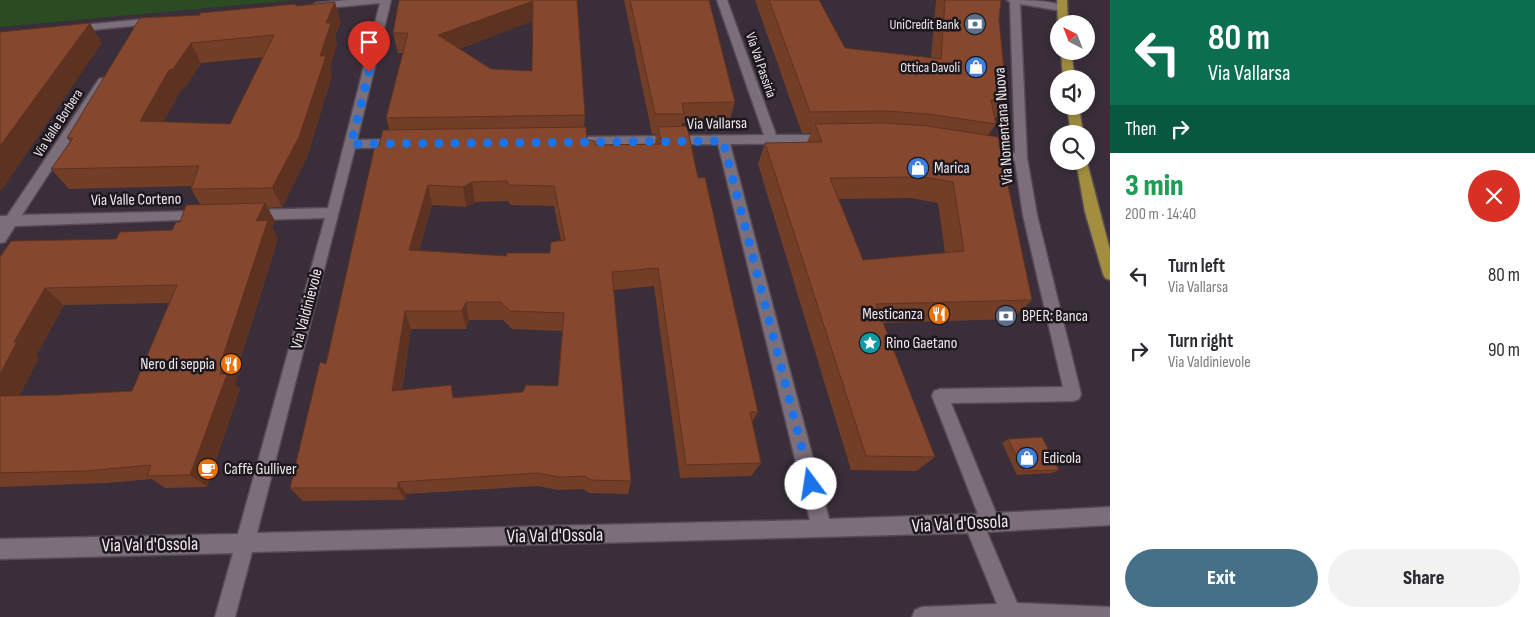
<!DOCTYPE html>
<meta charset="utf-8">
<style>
:root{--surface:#fff;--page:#f2f2f3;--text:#2b2b33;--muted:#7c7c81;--accent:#467088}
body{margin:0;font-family:"Sofia Sans Condensed",sans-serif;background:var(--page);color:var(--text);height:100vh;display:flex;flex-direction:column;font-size:19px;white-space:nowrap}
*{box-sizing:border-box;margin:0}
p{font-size:16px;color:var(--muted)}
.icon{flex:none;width:28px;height:28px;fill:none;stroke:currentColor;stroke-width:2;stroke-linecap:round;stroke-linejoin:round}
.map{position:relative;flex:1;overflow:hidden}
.sheet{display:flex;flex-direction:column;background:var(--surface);width:425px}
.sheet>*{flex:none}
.banner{background:#0b6e4f;color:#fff;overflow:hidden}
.needle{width:32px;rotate:318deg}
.tools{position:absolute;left:1050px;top:15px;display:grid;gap:10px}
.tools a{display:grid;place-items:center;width:45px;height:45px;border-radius:50%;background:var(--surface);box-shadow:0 2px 8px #0003;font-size:25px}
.pin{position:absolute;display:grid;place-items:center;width:42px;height:42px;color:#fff;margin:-51px -21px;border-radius:50% 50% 50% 0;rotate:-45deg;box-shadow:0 0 5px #0007}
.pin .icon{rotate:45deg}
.me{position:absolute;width:55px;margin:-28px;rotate:346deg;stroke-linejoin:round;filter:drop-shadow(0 0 4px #0008)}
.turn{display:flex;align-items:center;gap:18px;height:105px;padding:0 15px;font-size:22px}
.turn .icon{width:65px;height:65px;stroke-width:2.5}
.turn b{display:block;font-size:35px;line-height:42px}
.then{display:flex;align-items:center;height:48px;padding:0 15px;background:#0003;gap:10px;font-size:19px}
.round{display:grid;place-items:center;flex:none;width:52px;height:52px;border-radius:26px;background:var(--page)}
.head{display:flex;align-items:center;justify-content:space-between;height:85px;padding:0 15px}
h1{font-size:30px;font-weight:800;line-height:38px;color:#1e9e55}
.button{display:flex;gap:10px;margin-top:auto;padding:10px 15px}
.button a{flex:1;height:58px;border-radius:30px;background:var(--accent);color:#fff;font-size:20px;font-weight:800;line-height:58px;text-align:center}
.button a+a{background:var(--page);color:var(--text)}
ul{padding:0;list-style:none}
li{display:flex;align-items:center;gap:15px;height:75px;padding:0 15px}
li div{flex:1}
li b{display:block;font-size:19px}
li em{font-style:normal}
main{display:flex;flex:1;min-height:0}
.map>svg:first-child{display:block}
.green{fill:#2b4c23}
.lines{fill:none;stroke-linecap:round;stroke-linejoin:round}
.minor-casing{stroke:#564c56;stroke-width:3}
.major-casing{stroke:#564c56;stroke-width:3}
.minor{fill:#7c6f7c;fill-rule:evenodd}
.major{fill:#a28e3e;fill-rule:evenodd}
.wall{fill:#723e28;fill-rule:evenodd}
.shaded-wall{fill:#5d3220}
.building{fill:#85482e;stroke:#5d3220;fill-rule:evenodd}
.route{stroke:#1a73e8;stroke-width:9;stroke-dasharray:0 16.2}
.labels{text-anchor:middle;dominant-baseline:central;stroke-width:5;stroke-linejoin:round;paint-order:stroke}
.far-poi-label{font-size:14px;fill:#eee7ee;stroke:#1d181d;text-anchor:end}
.far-street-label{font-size:14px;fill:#eee7ee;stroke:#1d181d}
.street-label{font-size:16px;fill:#eee7ee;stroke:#1d181d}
.poi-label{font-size:16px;fill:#eee7ee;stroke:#1d181d;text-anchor:start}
.near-street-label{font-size:19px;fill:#eee7ee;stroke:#1d181d}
</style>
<main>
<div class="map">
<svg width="1110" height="617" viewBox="0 0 1110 617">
<rect width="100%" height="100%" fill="#392e39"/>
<path class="green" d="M0,0h295l-295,27z"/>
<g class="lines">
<g class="minor-casing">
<g id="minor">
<path d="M348,0h43l-34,140 43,-1 6,4 -6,4 -45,1 -98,385 553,-13 -92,-376 -143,1 -6,-4 6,-4 189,-2 -47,-135h10l49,135h51l6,4 -6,4 -97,1 99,375 149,-5 -46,-118 2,-5 6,-2 123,-2 -40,-172 -8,-54 -33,-6 -6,-4 6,-4 33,6 -5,-151 -3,-2c15,0 49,0 60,8l-5,3 -42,-7 7,154 10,57 44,179 -2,5 -6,2 -122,2 45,110 114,-6v18l-123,7 30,71 93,4v10h-198l3,-7 7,-3 75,-3 -29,-71 -716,19 -17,65h-20l18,-64 -233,6v-20l238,-5 87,-316 -74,2 -7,-5 7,-5 77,-2 52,-205 -64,6 -5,-3 5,-3z"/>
<path d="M156,18l4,1v4l-88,9 -5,-3 5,-3z"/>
<path d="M103,78l6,3 -87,134 179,-4 5,2 2,3 -2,3 -191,7 -10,16 -5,1v-27h7l92,-137z"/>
</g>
</g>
<g class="major-casing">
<g id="major">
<path d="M1057,0h10l1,24h-10z"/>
<path d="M1061,51h10l4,28h-12z"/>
<path d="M1067,106h12l4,28h-12z"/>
<path d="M1086,158l24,92v30l-5,-2 -2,-4 -18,-62 -9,-51h10z"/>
</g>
</g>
<use href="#minor" class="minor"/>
<use href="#major" class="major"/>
</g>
<g class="wall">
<path d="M577,0l8,115 -1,12 3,13 9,5 59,-1 1,-10h-4l-28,-134h85l26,102 -6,20 -47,1v3l16,52 60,234 -6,10 9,41 -10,13 -71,2 -26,-192 -40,4 17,191 -3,13 -39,-1 -6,-4 -25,1 -20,-4 -132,8 -1,6 -102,1 -13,-13 36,-124 53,-219 10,-16 -3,-11 17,-65h-5l-5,-20zM532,21v50l-41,-2 -32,-20zM508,201l3,4 43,1 7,35 -11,12h-44l1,3 -88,-6 13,-45 34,2 9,-5zM469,320h34l9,9 50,2 -4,55 -35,6 -68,5 -53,-7 9,-61h55z"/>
<path d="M755,0h64l26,48 86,10 5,-58h65l-2,19 8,83 -12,17 1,5 -8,11 44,165 -20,19 -129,4 52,134 -19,14 -65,-1 -93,-306 7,-21 42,-1 4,-9h-9zM911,198l27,5 7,50 -82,7 -24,-61z"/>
<path d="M296,6l45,16 -6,15 2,6 -7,25 2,8 -25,81 -25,50 -14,1 7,13 -3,6 6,12 -41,131 2,2 -4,12 5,5 -33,98 -42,1 -13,-9 -45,4 -107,4v-230l172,-27 28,-26 -9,-15 1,-3 -123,3 -18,-20 19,-27 -3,-4 133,-123zM264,57l-34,67 -67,-2 18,-32 3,-1 17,-26zM170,303l-38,88 -75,4 -38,1 20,-38 -3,-2 28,-51z"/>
<path d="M1008,439l51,31 -7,3 -35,2 -15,-32z"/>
</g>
<g class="shaded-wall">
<path d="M533,1v20l-91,34 -4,-20z"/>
<path d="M335,2l6,20 -6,15 2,6 -7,25 2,8 -25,81 -25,50 -10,-19 48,-132 6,-33z"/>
<path d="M90,23l12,20 -101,148 -1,-2v-43z"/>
<path d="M191,43l10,20 -17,26 -3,1 -28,51 -13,-20 29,-51z"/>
<path d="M472,182l3,20 -9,5 -3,-20z"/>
<path d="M428,185l4,20 -18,63 -5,-18z"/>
<path d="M265,203l10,18 -3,6 6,12 -41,131 2,2 -4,12 5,5 -33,98 -17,-12 30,-101 36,-153z"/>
<path d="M45,288l19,17 -28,51 3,2 -28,53 -11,-7v-30l14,-32z"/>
<path d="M466,302l3,18 -3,9 -4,-18z"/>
<path d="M405,311l6,18 -12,77 -7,-15z"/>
<path d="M398,482l8,12 -1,6 -7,-12z"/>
</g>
<g class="building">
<path d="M399,0h178l8,115 -199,3 22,-85h-15zM533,1l-1,70 -41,-2 -53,-34z"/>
<path d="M630,0h79l26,102 -53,1 2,11h-29z"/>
<path d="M769,0h50l26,48 96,11 4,-59h56l-2,19 8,83 -16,-2 5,24 -68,-10 -42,-3 -76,1z"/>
<path d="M335,2l-9,21h5l-11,33h6l-27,81 -27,51 -81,1 8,-23 -148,3 22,-31h-6l73,-120 60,-3v-2l95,-9 1,2zM274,35l-44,89 -90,-3 29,-51 4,-1 18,-26z"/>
<path d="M90,23l-90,123v-114z"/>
<path d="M886,123l42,3 70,11 34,163 -156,4 59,153 -69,-1 -101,-313 57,-1 -7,-18zM924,177l29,5 11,69 -101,9 -33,-82z"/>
<path d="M687,126l11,52 7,-1 53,235h-8l11,51 -75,2 -28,-197 -46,4 19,209 -40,-1 -7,-4 -25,1 -21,-4 -140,9v6h-108l30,-126 6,2 49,-219h4l4,-15 203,-3 1,13 8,1 1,4 66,-1 -4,-17zM507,181l2,4 45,1 11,54 -14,2 -1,11h-44l1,3 -98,-6 19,-65 35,2 9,-5zM466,302h35l9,9 54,2 -6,73 -32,-1 -3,7 -70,6 -2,-13 -59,6 13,-80h57z"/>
<path d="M265,203l-9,18 12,-1 -45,136h3l-6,18h7l-37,101 -43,1 4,-11 -65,6 -86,2v-77l57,-1 75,-4 45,-106 -132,3 -31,54h3l-17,32v-117l11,-16 105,-2 4,-7 52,-2 4,-8h4l6,-17z"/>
<path d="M1042,437l17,33 -35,1 -16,-32z"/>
</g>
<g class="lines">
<path class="route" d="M369,72l-18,72 372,-3 88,343"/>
</g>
<defs>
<g id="bank-disc" transform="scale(1.125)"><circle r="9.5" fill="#5c6f8a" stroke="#1d181d"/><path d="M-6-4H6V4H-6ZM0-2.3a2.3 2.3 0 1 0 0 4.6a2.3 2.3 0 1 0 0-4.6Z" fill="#fff"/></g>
<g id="shop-disc" transform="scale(1.125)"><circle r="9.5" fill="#3f7fe0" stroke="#1d181d"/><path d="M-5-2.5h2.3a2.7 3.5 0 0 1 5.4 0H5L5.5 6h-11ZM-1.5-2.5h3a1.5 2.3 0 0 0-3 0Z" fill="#fff"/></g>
<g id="restaurant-disc" transform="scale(1.125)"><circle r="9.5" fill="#e8710a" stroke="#1d181d"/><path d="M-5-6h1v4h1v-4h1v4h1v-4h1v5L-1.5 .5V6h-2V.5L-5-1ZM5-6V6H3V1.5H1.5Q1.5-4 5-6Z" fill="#fff"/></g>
<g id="sight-disc" transform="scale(1.125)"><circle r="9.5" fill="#0f9aa8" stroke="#1d181d"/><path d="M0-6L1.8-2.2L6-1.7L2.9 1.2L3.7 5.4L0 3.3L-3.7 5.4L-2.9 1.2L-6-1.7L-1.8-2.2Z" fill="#fff"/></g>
<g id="cafe-disc" transform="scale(1.125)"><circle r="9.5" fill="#e8710a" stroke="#1d181d"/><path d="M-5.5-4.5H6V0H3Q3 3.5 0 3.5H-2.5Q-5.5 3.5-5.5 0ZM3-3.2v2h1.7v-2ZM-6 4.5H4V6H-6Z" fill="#fff"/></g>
</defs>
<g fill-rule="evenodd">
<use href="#bank-disc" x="975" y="24"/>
<use href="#shop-disc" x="976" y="67"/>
<use href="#shop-disc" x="918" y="168"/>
<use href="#restaurant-disc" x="939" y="314"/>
<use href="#bank-disc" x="1006" y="316"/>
<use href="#sight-disc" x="870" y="343"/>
<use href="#restaurant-disc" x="231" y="364"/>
<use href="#shop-disc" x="1027" y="458"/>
<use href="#cafe-disc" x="208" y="469"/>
</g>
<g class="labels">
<g class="far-poi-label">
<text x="959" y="24">UniCredit Bank</text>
<text x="960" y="67">Ottica Davoli</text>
</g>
<g class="far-street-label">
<text transform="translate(761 65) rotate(71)">Via Val Passiria</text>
<text transform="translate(58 123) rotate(-57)">Via Valle Borbera</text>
</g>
<g class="street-label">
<text transform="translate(717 124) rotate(-1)">Via Vallarsa</text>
<text transform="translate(1004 126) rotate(-94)">Via Nomentana Nuova</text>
<text transform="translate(136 200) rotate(-1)">Via Valle Corteno</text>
<text transform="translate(307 309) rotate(-75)">Via Valdinievole</text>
</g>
<g class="poi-label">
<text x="934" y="168">Marica</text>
<text x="923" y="314" text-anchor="end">Mesticanza</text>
<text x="1022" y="316">BPER: Banca</text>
<text x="886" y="343">Rino Gaetano</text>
<text x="215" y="364" text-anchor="end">Nero di seppia</text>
<text x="1043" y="458">Edicola</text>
<text x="224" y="469">Caffè Gulliver</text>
</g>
<g class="near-street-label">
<text transform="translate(960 524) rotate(-3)">Via Val d'Ossola</text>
<text transform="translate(555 536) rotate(-1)">Via Val d'Ossola</text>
<text transform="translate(150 545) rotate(-1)">Via Val d'Ossola</text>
</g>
</g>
</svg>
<div class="tools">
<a><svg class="needle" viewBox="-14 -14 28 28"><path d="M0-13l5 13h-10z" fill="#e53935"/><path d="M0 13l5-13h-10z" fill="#7c7c81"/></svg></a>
<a><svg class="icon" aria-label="sound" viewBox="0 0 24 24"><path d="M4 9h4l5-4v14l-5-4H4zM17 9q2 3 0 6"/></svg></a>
<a><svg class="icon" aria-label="search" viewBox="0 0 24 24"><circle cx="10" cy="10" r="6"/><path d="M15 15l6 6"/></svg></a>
</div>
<div class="pin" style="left:369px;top:72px;background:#d93025"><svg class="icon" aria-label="arrive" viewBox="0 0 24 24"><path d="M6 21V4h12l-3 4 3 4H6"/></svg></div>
<svg class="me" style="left:811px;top:484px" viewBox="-20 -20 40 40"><circle r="19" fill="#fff"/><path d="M0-13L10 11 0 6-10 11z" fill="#1a73e8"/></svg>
</div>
<section class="sheet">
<div class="banner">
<div class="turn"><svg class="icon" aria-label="left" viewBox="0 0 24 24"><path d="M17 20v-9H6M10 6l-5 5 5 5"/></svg><div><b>80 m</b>Via Vallarsa</div></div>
<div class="then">Then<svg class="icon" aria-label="right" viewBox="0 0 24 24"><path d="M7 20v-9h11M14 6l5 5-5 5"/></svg></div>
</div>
<div class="head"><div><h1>3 min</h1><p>200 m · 14:40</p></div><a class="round" style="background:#d93025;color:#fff"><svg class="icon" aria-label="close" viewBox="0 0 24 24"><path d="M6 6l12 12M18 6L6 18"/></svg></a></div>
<ul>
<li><svg class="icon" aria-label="left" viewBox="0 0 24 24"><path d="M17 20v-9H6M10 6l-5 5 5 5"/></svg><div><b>Turn left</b><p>Via Vallarsa</p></div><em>80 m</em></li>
<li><svg class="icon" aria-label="right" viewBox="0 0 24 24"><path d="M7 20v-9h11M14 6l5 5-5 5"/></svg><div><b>Turn right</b><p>Via Valdinievole</p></div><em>90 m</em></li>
</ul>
<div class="button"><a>Exit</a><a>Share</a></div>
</section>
</main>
